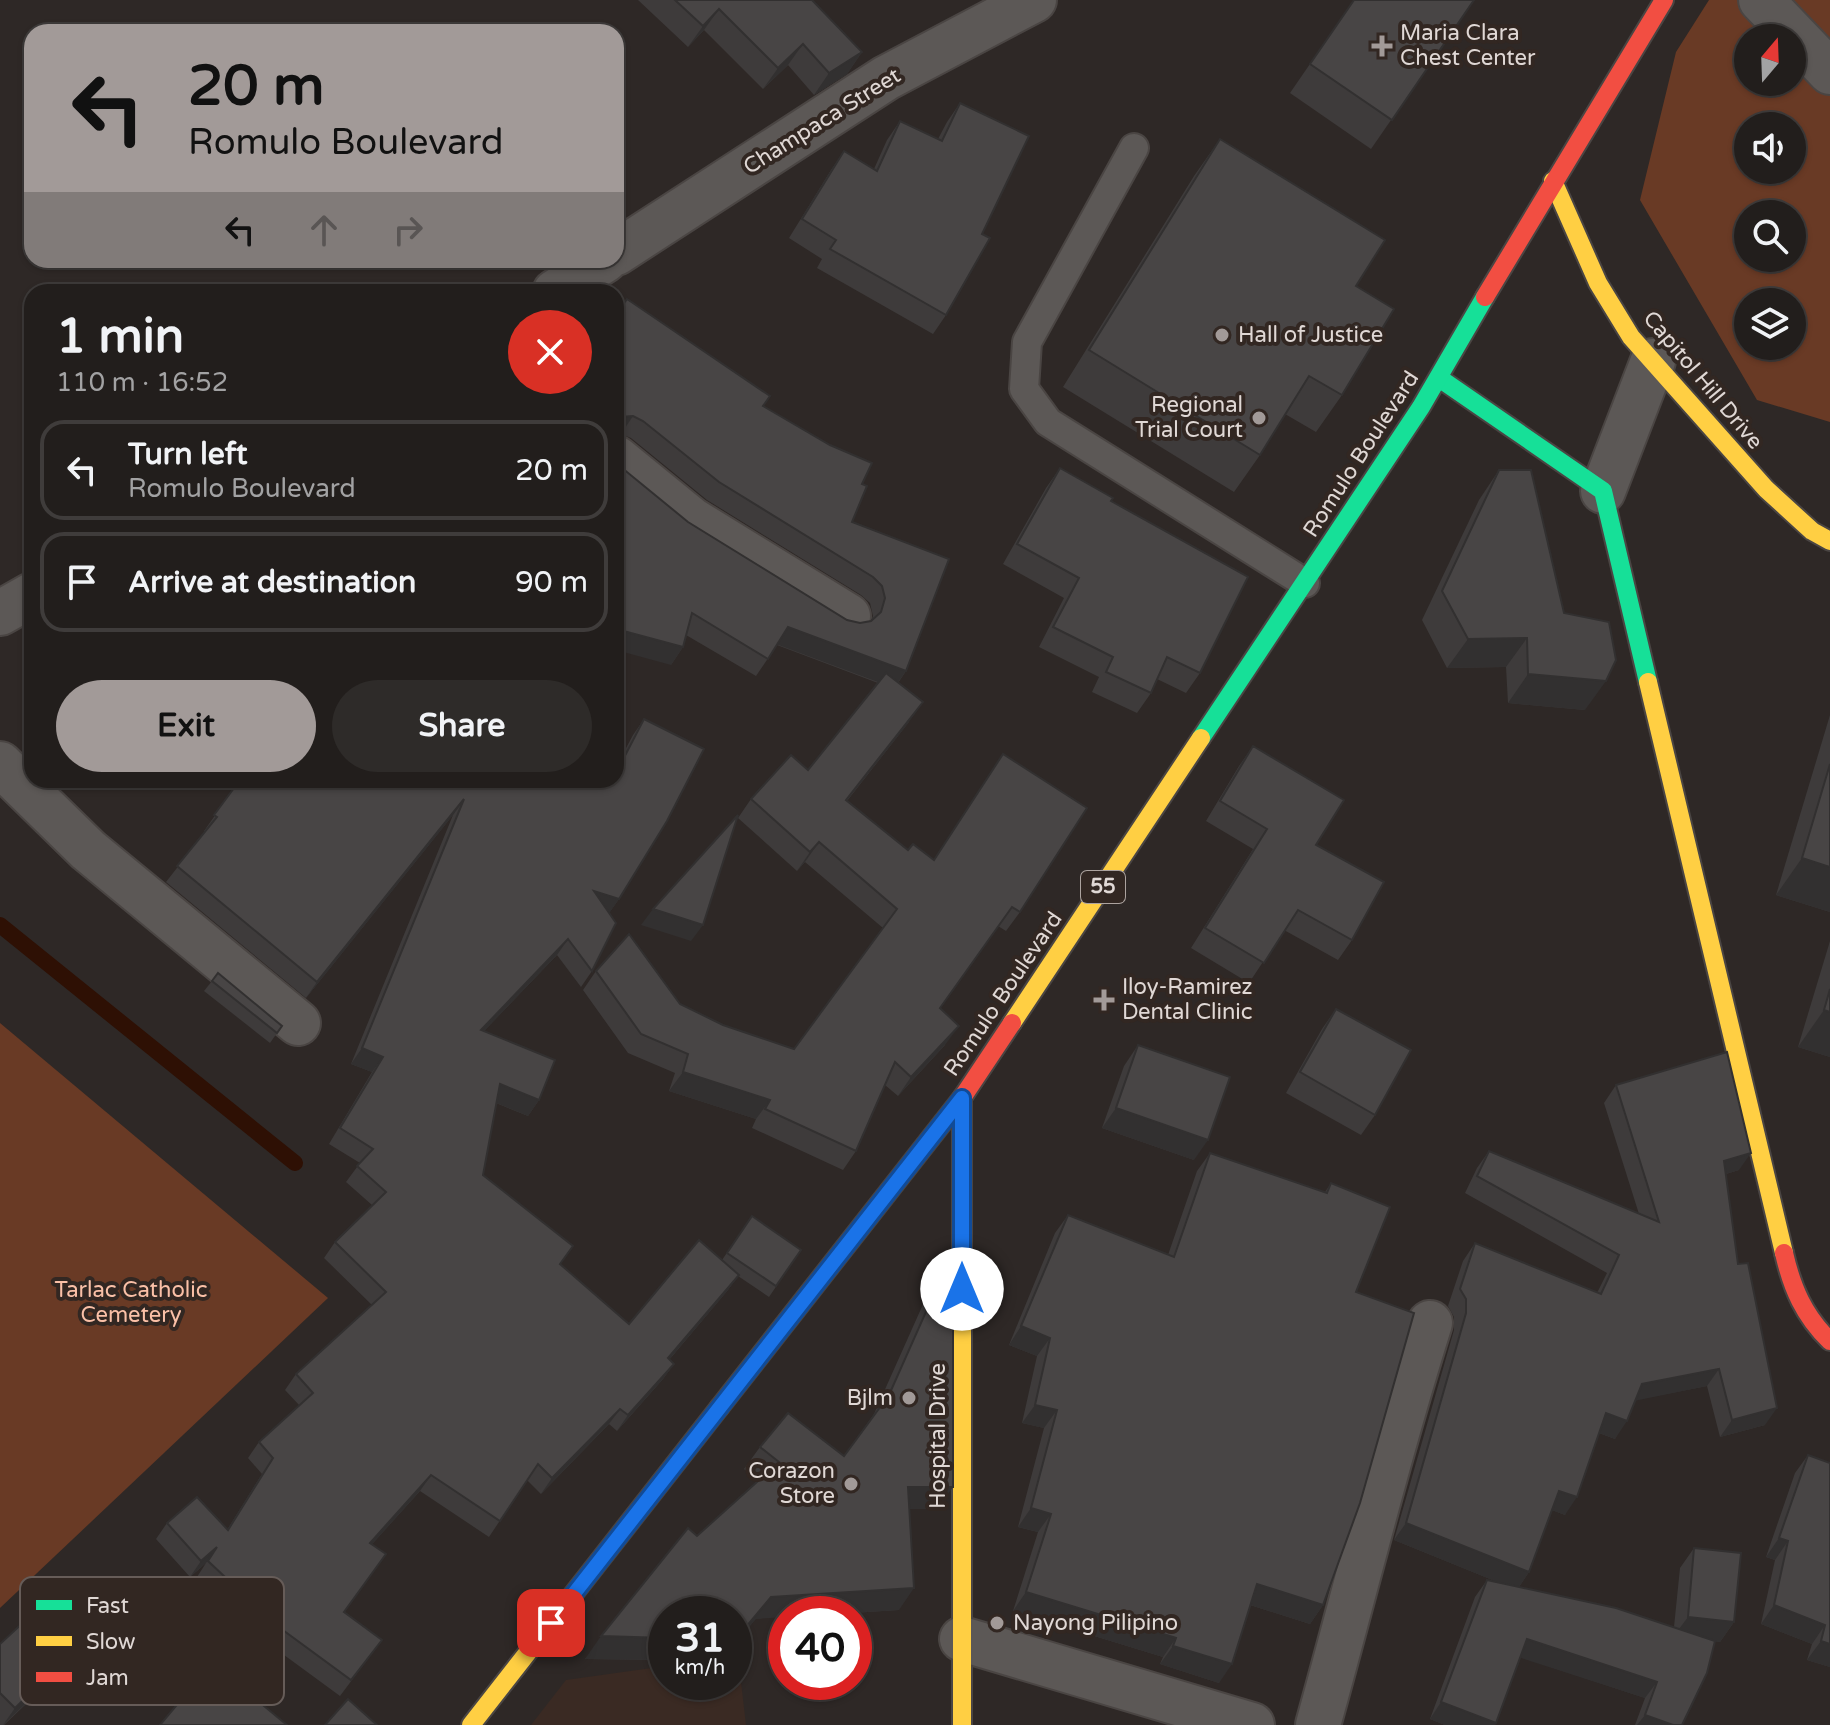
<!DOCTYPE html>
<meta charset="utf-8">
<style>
:root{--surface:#221e1c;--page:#2e2b29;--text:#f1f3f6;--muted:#a2a2a3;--line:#3f3c3b;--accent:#a29a98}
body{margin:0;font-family:"Varela Round",sans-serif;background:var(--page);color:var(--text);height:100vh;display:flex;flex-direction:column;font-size:30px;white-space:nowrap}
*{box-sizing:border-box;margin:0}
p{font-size:26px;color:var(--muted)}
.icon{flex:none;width:44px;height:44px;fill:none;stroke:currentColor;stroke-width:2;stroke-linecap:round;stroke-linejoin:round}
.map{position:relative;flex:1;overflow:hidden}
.drawer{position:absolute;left:24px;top:284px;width:600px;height:504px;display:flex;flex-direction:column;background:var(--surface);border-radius:24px;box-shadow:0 2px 6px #0004,0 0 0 2px var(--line)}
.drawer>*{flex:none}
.guide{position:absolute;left:24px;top:24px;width:600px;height:244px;border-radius:24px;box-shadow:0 2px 6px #0004,0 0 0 2px var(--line);background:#a29a98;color:#111;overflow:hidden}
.needle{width:52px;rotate:19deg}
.buttons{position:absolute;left:1734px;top:24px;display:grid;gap:16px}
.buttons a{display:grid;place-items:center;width:72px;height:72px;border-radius:50%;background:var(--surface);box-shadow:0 2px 6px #0004,0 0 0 2px var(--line);font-size:40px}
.speed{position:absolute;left:648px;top:1596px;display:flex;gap:16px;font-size:40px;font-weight:700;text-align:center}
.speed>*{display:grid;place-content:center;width:104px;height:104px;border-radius:50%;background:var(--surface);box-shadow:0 2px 6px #0004,0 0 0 2px var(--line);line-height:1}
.speed small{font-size:20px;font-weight:400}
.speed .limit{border:12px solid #d22;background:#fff;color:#111}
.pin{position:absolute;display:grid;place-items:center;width:68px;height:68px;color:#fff;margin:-34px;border-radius:16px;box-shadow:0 4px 12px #0006}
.me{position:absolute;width:88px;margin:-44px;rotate:0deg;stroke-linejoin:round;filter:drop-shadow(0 0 6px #0008)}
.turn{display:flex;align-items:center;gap:28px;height:168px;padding:0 32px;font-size:36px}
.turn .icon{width:104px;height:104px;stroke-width:2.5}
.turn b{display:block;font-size:56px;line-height:68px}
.lanes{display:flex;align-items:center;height:76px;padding:0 32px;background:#0003;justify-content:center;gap:40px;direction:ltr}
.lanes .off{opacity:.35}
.round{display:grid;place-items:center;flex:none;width:84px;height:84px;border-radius:42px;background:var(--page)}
.headline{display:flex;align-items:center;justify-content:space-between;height:136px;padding:0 32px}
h1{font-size:48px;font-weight:800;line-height:60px}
.button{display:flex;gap:16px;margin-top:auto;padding:16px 32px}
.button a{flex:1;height:92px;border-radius:48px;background:var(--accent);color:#111;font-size:32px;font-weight:800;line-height:92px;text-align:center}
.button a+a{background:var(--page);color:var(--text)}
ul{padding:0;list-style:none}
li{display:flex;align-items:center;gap:24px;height:100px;margin:0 16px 12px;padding:0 16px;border:4px solid var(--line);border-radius:24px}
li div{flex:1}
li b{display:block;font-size:30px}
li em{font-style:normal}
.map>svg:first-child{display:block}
.built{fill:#3a2a23}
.green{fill:#693a25;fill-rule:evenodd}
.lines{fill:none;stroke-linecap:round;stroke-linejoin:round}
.stream{stroke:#2e1004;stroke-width:16}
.lane-casing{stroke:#4a4543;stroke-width:32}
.street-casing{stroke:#4a4543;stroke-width:48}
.fast-casing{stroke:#4a4543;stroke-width:22}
.slow-casing{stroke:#4a4543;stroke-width:22}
.jam-casing{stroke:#4a4543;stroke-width:22}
.lane{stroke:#5c5856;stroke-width:28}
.street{stroke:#5c5856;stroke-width:44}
.fast{stroke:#16e098;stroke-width:18}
.slow{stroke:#ffcf43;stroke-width:18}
.jam{stroke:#f24e42;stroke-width:18}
.wall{fill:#3e3b3b}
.shaded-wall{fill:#323030}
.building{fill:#484545;stroke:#323030;stroke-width:2}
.route-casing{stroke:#114b97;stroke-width:20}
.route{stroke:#1a73e8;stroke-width:14}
.poi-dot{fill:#a29a98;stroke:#322722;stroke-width:3}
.labels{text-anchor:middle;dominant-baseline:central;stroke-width:8;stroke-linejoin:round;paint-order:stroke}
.shield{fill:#322722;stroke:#aca39f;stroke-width:2}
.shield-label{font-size:20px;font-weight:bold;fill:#e0d8d5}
.poi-label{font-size:22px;fill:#e0d8d5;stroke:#322722;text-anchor:start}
.street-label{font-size:22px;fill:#e0d8d5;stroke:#322722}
.park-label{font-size:22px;fill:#fac0a7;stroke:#322722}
.key{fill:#322722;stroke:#665c58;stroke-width:2}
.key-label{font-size:22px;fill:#e0d8d5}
</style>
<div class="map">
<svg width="1830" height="1725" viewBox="0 0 1830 1725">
<rect width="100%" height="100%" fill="#2e2826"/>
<path class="built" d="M738,1656l8,69h-215l35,-45 100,-14v16h68v-25z"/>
<g class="green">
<path d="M1709,0h121v422l-73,-22 -117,-200 36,-148zM1748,38h44v44h-44zM1748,126h44v44h-44zM1748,214h44v44h-44zM1748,302h44v44h-44z"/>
<path d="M0,1023l328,275 -328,310z"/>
</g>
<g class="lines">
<path class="stream" d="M0,925l295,238"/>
<g class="lane-casing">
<path id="lane" d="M1134,148l-107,194 -3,47 24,33 257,161"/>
</g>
<g class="street-casing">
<g id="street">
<path d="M1761,0l69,72"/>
<path d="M616,253l270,-175 148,-78"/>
<path d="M555,292l50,-32"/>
<path d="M616,458l76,62 156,96"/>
<path d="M1603,491l50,-130"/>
<path d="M0,613l32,-18"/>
<path d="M0,764l88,86 210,173"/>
<path d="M962,1639l290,86"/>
<path d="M1318,1725c37,-134 70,-269 112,-402"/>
</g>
</g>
<g class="fast-casing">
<g id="fast">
<path d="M1439,378l164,113 45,191"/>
<path d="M1201,738l220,-331 64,-110"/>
</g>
</g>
<g class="slow-casing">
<g id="slow">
<path d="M1553,181l45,102 33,54 135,152 46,42 18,10"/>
<path d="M1648,682l136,571"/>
<path d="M1012,1023l189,-285"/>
<path d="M962,1098v627"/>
<path d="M471,1725l248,-317"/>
</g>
</g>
<g class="jam-casing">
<g id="jam">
<path d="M1485,297l179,-297"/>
<path d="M1784,1253c8,35 20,63 46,88"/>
<path d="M719,1408l243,-310 50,-75"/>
</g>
</g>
<use href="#lane" class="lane"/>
<use href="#street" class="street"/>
<use href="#fast" class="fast"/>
<use href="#slow" class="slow"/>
<use href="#jam" class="jam"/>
</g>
<g class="wall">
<path d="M638,0h174l50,52 -15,22 -33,21 -26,-30 -25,24 -59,-59 -16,17z"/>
<path d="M1354,0h120l-103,149 -81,-56z"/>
<path d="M960,103l22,131 -36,81 -13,19 -116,-66 5,-9 -33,-21 42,-68 13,-19 30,18 13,-29 13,-19 38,18 9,-17z"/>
<path d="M1220,139l136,147 -14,109 -26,37 -31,-18 -25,41 -26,37 -171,-105 131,-211z"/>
<path d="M616,314l147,92 99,78 -10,38 97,37 -43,112 -8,12 11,39 -62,79 61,49 26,10 69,-106 17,158 -14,19 -8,-5 -58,82 5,37 -47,51 -13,-11 -29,66 -13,19 -91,-42 4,-9 -87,-28 6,-18 -47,-20 -45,-63 13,-19 84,33 43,21 71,24 89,-121 -78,-66 -8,9 -59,-53 13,-19 57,-29 70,-87 -101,-38 -21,31 -70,-41 -3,12 -12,18 17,-143 159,98 13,3 11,-2 2,-5 -3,-13 -9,-8 -154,-95 -76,-62 -10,-4h-5z"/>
<path d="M1060,468l51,33 89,172 -14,20 -29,-14 -6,14 -14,20 -45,-21 7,-15 -60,-30 25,-49 -61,-34 43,-76z"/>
<path d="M1499,470l86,240 -77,-7 -2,-36 -59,1 -25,-48 57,-120z"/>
<path d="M1830,715v197l-54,-17z"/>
<path d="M644,719l-25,180 -10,14 -17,58 -11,16 -24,-32 -73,76 55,69 -11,16 -32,-13 -13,72 77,89 69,60 93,-64 30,-44 49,34 -32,47 -31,-21 -10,14 -59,70 5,4 -11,15 -46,52 -8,-7 -68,70 -14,-14 -38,57 -69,-46 -48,53 -27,68 37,28 -42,56 -75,-55 -68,-64 9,-14 -16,14 -34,-38 11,-16 60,7 35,-56 -14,-16 11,-16 41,-36 -15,-16 11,-16 76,-69 -48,-47 11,-16 37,-37 -26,-23 14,-19 -31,-19 43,-72 -21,-8 102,-249 -147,183 -140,-116 39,-50 -1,-1 36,-51h376v-13l17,-32z"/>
<path d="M1253,746l63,99 36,95 -14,20 -54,-30 -35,53 -58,-35 62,-99 -47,-28 33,-55z"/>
<path d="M1830,941v116l-32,-10z"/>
<path d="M212,981l70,45 -12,17 -66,-52z"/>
<path d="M1336,1009l39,106 -14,20 -75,-42 36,-64z"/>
<path d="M1138,1045l56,115 -92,-32 22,-62z"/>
<path d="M1616,1085l123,85 -13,4 12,90 27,161 -45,12 -13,-51 -72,14 -20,39 -16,-6 -34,82 -13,-5 -23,62 -10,15 155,40 6,-59 14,-20 40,74 -14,20 -5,-1 -33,84h-47l10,-27 -125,-41 -25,68h-50l-15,-6 45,-122 12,-17 13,3 -106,-43 60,-210v-13l-6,-11 15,-45 12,-18 122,50 10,-20 -142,-80 12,-25 12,-17 150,63 -35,-111z"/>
<path d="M1210,1153l115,39 6,-9 25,109 -33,313 -13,19 -60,-19 -31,78 -59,-19 3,-7 -150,-46 25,-79 -20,-5 26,-99 -22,-5 15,-67 -28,-11 46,-112 13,-18 100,40 29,-84z"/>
<path d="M953,1251l-16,258h-28l-10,101 -63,4h-50l-30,5 -90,-5v46l-81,-1 173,-178 -14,-12 16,-22 84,9 30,-42 63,-141z"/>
<path d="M1808,1455l22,8v204l-23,-7 5,-16 -51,-20 14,-64 -9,-3 29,-84z"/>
<path d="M94,1639l-90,86h-4v-81z"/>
</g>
<g class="shaded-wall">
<path d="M719,9l-15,21 -16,17 15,-21z"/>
<path d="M803,44l-15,21 -25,24 15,-21z"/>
<path d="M862,52l-15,22 -33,21 15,-22z"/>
<path d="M633,416l-12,18h-5v-14l4,-3z"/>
<path d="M788,627l118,44 -12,17 -118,-44z"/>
<path d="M616,629l67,18 -12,18 -55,-15z"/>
<path d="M1527,638l-21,29 -59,1 21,-29z"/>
<path d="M1528,674l78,7 -21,29 -77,-7z"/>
<path d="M923,702l-14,20 -77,97 14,-19z"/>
<path d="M464,799l-11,16 -147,183 11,-16z"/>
<path d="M819,842l-14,20 -8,9 13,-19z"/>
<path d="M1802,858l28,9v45l-54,-17z"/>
<path d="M594,891l25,8 -11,16z"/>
<path d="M653,909l50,16 -12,16 -50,-16z"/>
<path d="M568,939l-11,16 -87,91 11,-16z"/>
<path d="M1824,1010l6,2v45l-32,-10z"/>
<path d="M959,1026l-14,19 -47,51 13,-19z"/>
<path d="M362,1048l21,9 -11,15 -21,-8z"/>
<path d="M683,1072l87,28 -14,19 -87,-28z"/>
<path d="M500,1084l39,16 -11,16 -39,-16z"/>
<path d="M1116,1108l92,32 -14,20 -92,-32z"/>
<path d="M1751,1153l-12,17 -27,8 12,-17z"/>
<path d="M739,1275l-11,15 -71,84 11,-16z"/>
<path d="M1021,1326l29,12 -13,18 -28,-11z"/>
<path d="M674,1364l-11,15 -46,52 11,-16z"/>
<path d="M1719,1369l-12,17 -78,16 13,-18z"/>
<path d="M1035,1405l22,5 -13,18 -22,-5z"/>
<path d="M1777,1408l-12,17 -45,12 12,-17z"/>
<path d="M620,1409l-11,15 -68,70 11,-16z"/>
<path d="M1606,1413l21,8 -12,18 -21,-8z"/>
<path d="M431,1475l-11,16 -61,68 11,-16z"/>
<path d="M908,1487h45l-16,22h-45z"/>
<path d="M1559,1491l18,6 -12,18 -19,-7z"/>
<path d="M1031,1508l20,6 -13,18 -20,-5z"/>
<path d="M1406,1523l123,49 -12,18 -123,-50z"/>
<path d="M1779,1538l9,3 -13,19 -9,-3z"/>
<path d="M217,1547l-11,16 -16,14 11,-16z"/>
<path d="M1257,1584l66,21 -13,19 -66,-21z"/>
<path d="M914,1588l-15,22 -63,4h-50v3l-30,2 -22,26v-6l37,-42z"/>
<path d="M1026,1592l150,46 -13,19 -150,-46z"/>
<path d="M1774,1605l51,20 -13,19 -51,-20z"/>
<path d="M1688,1617l46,5 -14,20 -47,-5z"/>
<path d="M108,1619l-14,20 -91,86 12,-17z"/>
<path d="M601,1636l65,2v22l-81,-1z"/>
<path d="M1527,1639l130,43 -12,16 -130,-42z"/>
<path d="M1821,1641l9,3v23l-23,-7z"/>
<path d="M1173,1646l59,18 -13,19 -59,-19z"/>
<path d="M1441,1702l55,21 -1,2h-50l-15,-6z"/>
<path d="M1645,1715l28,10h-36z"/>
</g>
<g class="building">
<path d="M675,0h137l50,52 -33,21 -26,-29 -25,24 -59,-59 -16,17z"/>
<path d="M1354,0h120l-82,120 -82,-56z"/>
<path d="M960,103l69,33 -47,98 8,4 -44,77 -116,-66 6,-9 -34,-21 42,-68 33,20 23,-50 42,20z"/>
<path d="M1220,139l165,101 -29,46 38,23 -52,86 -33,-19 -49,79 -171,-105z"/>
<path d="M627,299l143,97 -7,10 67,39 42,18 -10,21 5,2 -15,36 97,37 -43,112 -118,-44 -20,32 -76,-46 -9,34 -67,-18v-166l72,59 159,98 13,3 11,-2 10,-9 4,-14 -3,-12 -9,-9 -154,-95 -76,-61 -10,-5 -13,1 -4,3v-105z"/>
<path d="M1060,468l53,30 -2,3 137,76 -48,96 -33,-16 -16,36 -45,-21 7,-15 -60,-30 26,-49 -62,-34z"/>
<path d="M1499,470h32l33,143 45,9 7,38 -10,21 -78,-7 -1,-36 -59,1 -26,-48z"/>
<path d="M886,673l37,29 -77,98 62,50 5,-6 21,16 69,-106 84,54 -67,104 -8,-5 -72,101 19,18 -48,51 -16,-15 -39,89 -91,-42 5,-9 -87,-28 5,-18 -47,-20 -45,-63 33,-37 51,70 43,21 71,24 103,-140 -78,-67 -9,10 -59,-53 40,-44 17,15z"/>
<path d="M644,719l60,30 -37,72 -48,78 -25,-8 22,32 -24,48 -24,-32 -87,91 74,30 -16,40 -39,-16 -17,91 90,71 -13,18 69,60 70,-84 40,35 -71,83 6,6 -46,51 -8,-6 -68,69 -14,-14 -38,57 -69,-46 -61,68 16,11 -42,58 38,28 -31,40 -75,-55 -68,-64 9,-14 -16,14 -34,-38 30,-26 31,33 45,-72 -14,-16 54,-49 -17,-19 90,-82 -51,-50 51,-50 -29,-26 16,-17 -33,-21 43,-71 -21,-9 102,-249 -147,183 -140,-116 40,-49 -3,-2 26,-35h376v-7z"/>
<path d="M1253,746l91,54 -28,45 68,37 -32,58 -54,-30 -34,53 -59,-35 62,-99 -47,-28z"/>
<path d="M1830,764v103l-28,-9z"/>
<path d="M738,815l-35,110 -50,-16z"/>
<path d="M218,973l64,53 -5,7 -65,-52z"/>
<path d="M1830,989v23l-6,-2z"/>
<path d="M1336,1009l75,41 -36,65 -75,-43z"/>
<path d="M1138,1045l92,32 -22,63 -92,-32z"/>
<path d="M1727,1052l24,101 -27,8 14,103 10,-1 29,145 -45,12 -13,-51 -77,15 -15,37 -21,-8 -29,84 -18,-6 -30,81 -123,-49 60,-210v-14l-6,-10 15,-46 126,51 18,-39 -142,-79 12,-25 170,71 -43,-137z"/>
<path d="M1210,1153l117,40 4,-10 59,24 -34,85 58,21 -54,190 -37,102 -66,-21 -25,80 -59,-18 3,-8 -150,-46 25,-78 -20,-6 26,-98 -22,-5 15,-67 -29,-12 47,-111 106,42z"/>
<path d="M752,1216l49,34 -25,36 -49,-33z"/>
<path d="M953,1251v236h-45l6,101 -143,9 -35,42h-2v-25h-68v24l-65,-2 87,-108 9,8 82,-74 -19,-15 28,-34 56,43 45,-61z"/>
<path d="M1808,1455l22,8v181l-9,-3 4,-16 -51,-20 14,-64 -9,-3z"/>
<path d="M1694,1548l47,5 -7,69 -46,-5z"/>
<path d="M70,1579l38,40 -93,89 -15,-15v-49z"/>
<path d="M1487,1580l129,28 99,33 -8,32 -25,52h-9l-28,-10 12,-33 -130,-43 -31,84 -55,-21z"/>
<path d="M212,1663l75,62h-127z"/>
<path d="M348,1699l29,26h-52z"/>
</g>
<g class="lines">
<g class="route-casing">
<path id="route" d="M551,1623l411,-525v191"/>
</g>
<use href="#route" class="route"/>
</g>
<g class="poi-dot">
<path d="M1378 34h8v8h8v8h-8v8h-8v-8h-8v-8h8z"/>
<circle cx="1222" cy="335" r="8"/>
<circle cx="1259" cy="418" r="8"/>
<path d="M1100 988h8v8h8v8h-8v8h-8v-8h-8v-8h8z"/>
<circle cx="909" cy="1398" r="8"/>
<circle cx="851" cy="1484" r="8"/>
<circle cx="997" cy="1623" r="8"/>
</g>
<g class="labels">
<rect class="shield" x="1081" y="871" width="44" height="32" rx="6"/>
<g class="shield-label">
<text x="1103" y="887">55</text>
</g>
<g class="poi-label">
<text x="1400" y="33">Maria Clara<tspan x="1400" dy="25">Chest Center</tspan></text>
<text x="1238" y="335">Hall of Justice</text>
<text x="1243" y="405" text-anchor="end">Regional<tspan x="1243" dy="25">Trial Court</tspan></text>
<text x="1122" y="987">Iloy-Ramirez<tspan x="1122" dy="25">Dental Clinic</tspan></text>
<text x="893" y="1398" text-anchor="end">Bjlm</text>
<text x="835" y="1471" text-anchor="end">Corazon<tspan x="835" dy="25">Store</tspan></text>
<text x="1013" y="1623">Nayong Pilipino</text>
</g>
<g class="street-label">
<text transform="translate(822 121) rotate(-32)">Champaca Street</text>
<text transform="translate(1703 380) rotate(50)">Capitol Hill Drive</text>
<text transform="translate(1361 454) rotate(-57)">Romulo Boulevard</text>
<text transform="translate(1003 994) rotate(-56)">Romulo Boulevard</text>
<text transform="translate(938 1436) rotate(-90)">Hospital Drive</text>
</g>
<g class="park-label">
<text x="131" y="1290">Tarlac Catholic<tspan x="131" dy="25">Cemetery</tspan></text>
</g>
</g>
<rect x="20" y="1577" width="264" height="128" rx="12" class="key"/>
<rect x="36" y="1600" width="36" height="10" fill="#16e098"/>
<rect x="36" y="1636" width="36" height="10" fill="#ffcf43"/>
<rect x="36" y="1672" width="36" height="10" fill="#f24e42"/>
<g class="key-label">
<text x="86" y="1613">Fast</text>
<text x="86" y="1649">Slow</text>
<text x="86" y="1685">Jam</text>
</g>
</svg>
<div class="buttons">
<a><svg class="needle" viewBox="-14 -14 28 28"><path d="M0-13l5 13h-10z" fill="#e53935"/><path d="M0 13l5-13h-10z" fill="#a2a2a3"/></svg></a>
<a><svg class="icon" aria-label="sound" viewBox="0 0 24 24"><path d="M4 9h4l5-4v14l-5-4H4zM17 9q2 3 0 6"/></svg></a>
<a><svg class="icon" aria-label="search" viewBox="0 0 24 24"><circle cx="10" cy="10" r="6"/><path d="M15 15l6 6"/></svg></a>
<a><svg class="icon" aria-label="layers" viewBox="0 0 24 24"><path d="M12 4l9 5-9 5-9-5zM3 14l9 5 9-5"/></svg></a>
</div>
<div class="speed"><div>31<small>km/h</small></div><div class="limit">40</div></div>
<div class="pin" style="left:551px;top:1623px;background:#d93025"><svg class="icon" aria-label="arrive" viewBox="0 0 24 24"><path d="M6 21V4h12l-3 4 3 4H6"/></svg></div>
<svg class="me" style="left:962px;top:1289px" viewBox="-20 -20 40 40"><circle r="19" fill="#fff"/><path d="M0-13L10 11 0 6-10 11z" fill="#1a73e8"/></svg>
<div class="guide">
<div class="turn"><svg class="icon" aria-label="left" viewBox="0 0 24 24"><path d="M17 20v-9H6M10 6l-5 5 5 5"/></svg><div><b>20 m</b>Romulo Boulevard</div></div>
<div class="lanes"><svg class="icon" aria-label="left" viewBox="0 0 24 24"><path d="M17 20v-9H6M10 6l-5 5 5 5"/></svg><svg class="icon off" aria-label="ahead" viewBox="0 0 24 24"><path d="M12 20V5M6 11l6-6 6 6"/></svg><svg class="icon off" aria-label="right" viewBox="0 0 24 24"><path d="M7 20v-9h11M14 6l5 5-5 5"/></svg></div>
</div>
<section class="drawer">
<div class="headline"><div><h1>1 min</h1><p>110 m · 16:52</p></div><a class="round" style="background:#d93025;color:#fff"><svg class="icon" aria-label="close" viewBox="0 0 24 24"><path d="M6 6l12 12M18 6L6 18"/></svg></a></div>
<ul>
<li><svg class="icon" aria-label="left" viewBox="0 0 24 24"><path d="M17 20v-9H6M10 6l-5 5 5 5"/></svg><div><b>Turn left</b><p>Romulo Boulevard</p></div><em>20 m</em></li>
<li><svg class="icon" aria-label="arrive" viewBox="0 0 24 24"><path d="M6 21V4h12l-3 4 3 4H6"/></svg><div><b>Arrive at destination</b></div><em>90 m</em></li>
</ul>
<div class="button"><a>Exit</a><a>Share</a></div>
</section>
</div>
